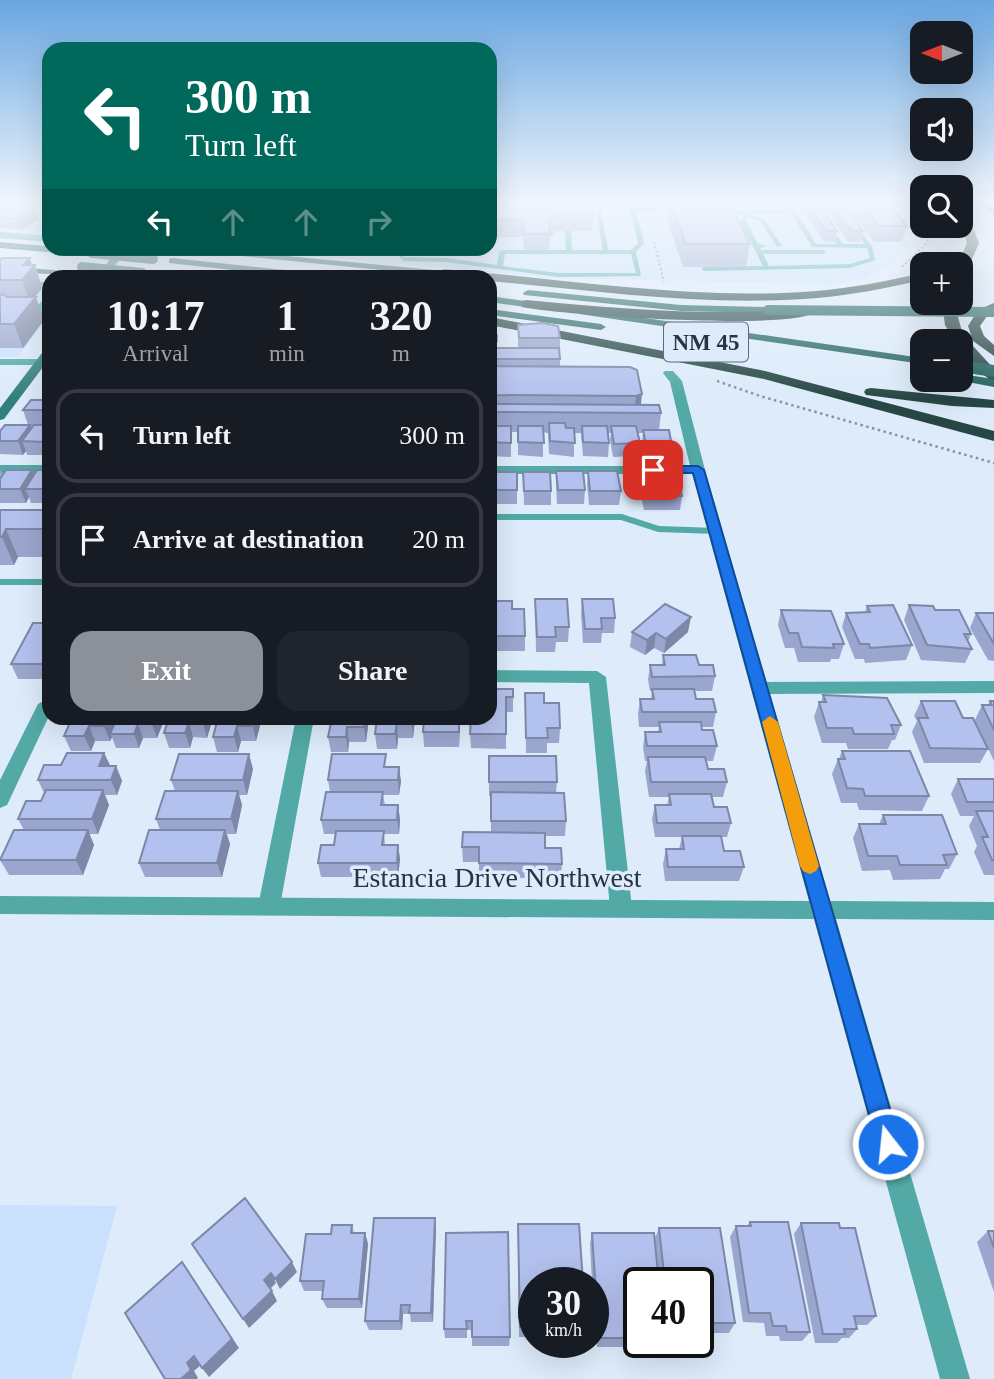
<!DOCTYPE html>
<meta charset="utf-8">
<style>
:root{--surface:#171b24;--page:#20242c;--text:#f1f3f6;--muted:#9ea1a6;--line:#363941;--accent:#8c9099}
body{margin:0;font-family:"Times New Roman",serif;background:var(--page);color:var(--text);height:100vh;display:flex;flex-direction:column;font-size:26px;white-space:nowrap}
*{box-sizing:border-box;margin:0}
p{font-size:23px;color:var(--muted)}
.icon{flex:none;width:38px;height:38px;fill:none;stroke:currentColor;stroke-width:2;stroke-linecap:round;stroke-linejoin:round}
.map{position:relative;flex:1;overflow:hidden}
.drawer{position:absolute;left:42px;top:270px;width:455px;height:455px;display:flex;flex-direction:column;background:var(--surface);border-radius:21px;box-shadow:0 7px 28px #0002}
.drawer>*{flex:none}
.top-card{position:absolute;left:42px;top:42px;width:455px;height:214px;border-radius:21px;box-shadow:0 7px 28px #0002;background:#00695c;color:#fff;overflow:hidden}
.needle{width:46px;rotate:270deg}
.buttons{position:absolute;left:910px;top:21px;display:grid;gap:14px}
.buttons a{display:grid;place-items:center;width:63px;height:63px;border-radius:14px;background:var(--surface);box-shadow:0 7px 28px #0002;font-size:35px}
.speed{position:absolute;left:518px;top:1267px;display:flex;gap:14px;font-size:35px;font-weight:700;text-align:center}
.speed>*{display:grid;place-content:center;width:91px;height:91px;border-radius:50%;background:var(--surface);box-shadow:0 7px 28px #0002;line-height:1}
.speed small{font-size:18px;font-weight:400}
.speed .limit{border:4px solid #111;border-radius:10px;background:#fff;color:#111}
.pin{position:absolute;display:grid;place-items:center;width:60px;height:60px;color:#fff;margin:-30px;border-radius:14px;box-shadow:0 4px 10px #0006}
.me{position:absolute;width:77px;margin:-38px;rotate:344deg;stroke-linejoin:round;filter:drop-shadow(0 0 5px #0008)}
.turn{display:flex;align-items:center;gap:24px;height:147px;padding:0 28px;font-size:32px}
.turn .icon{width:91px;height:91px;stroke-width:2.5}
.turn b{display:block;font-size:49px;line-height:60px}
.lanes{display:flex;align-items:center;height:66px;padding:0 28px;background:#0003;justify-content:center;gap:35px;direction:ltr}
.lanes .off{opacity:.35}
.eta{display:flex;justify-content:space-evenly;align-items:center;height:119px;text-align:center}
.eta b{font-size:42px;font-weight:700;line-height:49px}
.button{display:flex;gap:14px;margin-top:auto;padding:14px 28px}
.button a{flex:1;height:80px;border-radius:21px;background:var(--accent);color:#fff;font-size:28px;font-weight:700;line-height:80px;text-align:center}
.button a+a{background:var(--page);color:var(--text)}
ul{padding:0;list-style:none}
li{display:flex;align-items:center;gap:21px;height:94px;margin:0 14px 10px;padding:0 14px;border:4px solid var(--line);border-radius:21px}
li div{flex:1}
li b{display:block;font-size:26px}
li em{font-style:normal}
.map>svg:first-child{display:block}
.built{fill:#c9e1fc}
.lines{fill:none;stroke-linecap:round;stroke-linejoin:round}
.path-far1{stroke:#8492a1;stroke-width:2;stroke-dasharray:2 2.5;stroke-linecap:butt}
.path{stroke:#8492a1;stroke-width:2.5;stroke-dasharray:2.5 3.5;stroke-linecap:butt}
.service{fill:#52a9a5;fill-rule:evenodd}
.minor{fill:#52a9a5;fill-rule:evenodd}
.tertiary{fill:#52a9a5;fill-rule:evenodd}
.secondary{fill:#31807d;fill-rule:evenodd}
.primary{fill:#236360;fill-rule:evenodd}
.motorway{fill:#274745;fill-rule:evenodd}
.primary-bridge-far1{stroke:#236360;stroke-width:10}
.primary-bridge{stroke:#236360;stroke-width:12}
.wall{fill:#9aa6cd}
.shaded-wall{fill:#7d87a7}
.building{fill:#b3c1ee;stroke:#7d87a7;stroke-width:2}
.route{fill:#1a73e8;stroke:#114b97;stroke-width:2}
.slow{fill:#f59e0b}
.labels{text-anchor:middle;dominant-baseline:central;stroke-width:7;stroke-linejoin:round;paint-order:stroke}
.shield{fill:#ddebfa;stroke:#5d6b7a;stroke-width:2}
.shield-label{font-size:23px;font-weight:bold;fill:#263443}
.near-street-label{font-size:28px;fill:#263443;stroke:#ddebfa}
</style>
<div class="map">
<svg width="994" height="1379" viewBox="0 0 994 1379">
<rect width="100%" height="100%" fill="#ddebfa"/>
<g class="built">
<path d="M0,205h49v33l-49,-2z"/>
<path d="M490,205h399l20,38 -14,18 -29,18 -35,5 -272,-6 -326,-29 257,-1z"/>
<path d="M0,275l49,4v37l-31,41h-18z"/>
<path d="M0,1205l117,1 -46,173h-71z"/>
</g>
<g class="lines">
<g class="path-far1">
<path d="M654,242l10,40"/>
<path d="M902,267l23,-22 10,-19"/>
</g>
<path class="path" d="M717,381l43,15 234,67"/>
<g class="service">
<path d="M595,205h5l8,45h23l7,-7 -8,-32 3,-2 3,2 8,32 -8,9 5,24 -83,1 -112,-15 -43,-1 -7,-8 5,-1 4,5 41,1 51,7 2,-13 3,-2h64l-1,-19 3,-2 3,2 1,19h31zM505,254h126l5,19h-78l-55,-7z"/>
<path d="M809,205h5l2,3h24l-2,3h-20l25,33h22l-15,-19 5,-1 17,22 3,14 -25,8 -146,3 -3,-2 3,-2 59,-1 -23,-45 8,-8 17,7 17,26 -5,1 -16,-25 -12,-5 -3,4 12,23 9,2 -7,2 1,2h62l3,2 -3,2h-60l6,12 81,-2 20,-6 -3,-10 -55,-1 -22,-35 -69,3 -3,-2 3,-2 90,-3zM796,211h17l24,33h-21z"/>
<path d="M264,248h21l37,6 -3,2z"/>
<path d="M34,282h15v4l-17,-1v-2z"/>
<path d="M49,293v6l-8,11h8v4h-49v-4h34z"/>
<path d="M490,514h132l37,12 57,2 4,3 -4,3 -58,-2 -37,-12h-131z"/>
<rect x="0" y="579" width="49" height="6"/>
</g>
<g class="minor">
<path d="M0,205h6l-6,5z"/>
<path d="M628,205h8l1,3 55,-3 -59,9 -4,-3z"/>
<path d="M0,232l49,4v6l-49,-4z"/>
<rect x="0" y="465" width="49" height="8"/>
<path d="M490,466h208l7,4 -7,4h-208z"/>
<path d="M490,670l107,1 9,6 26,231 -3,7 -8,2 -8,-2 -3,-7 -21,-225 -99,-1z"/>
<path d="M994,681v12l-233,1 -9,-6 9,-6z"/>
<path d="M49,698v18l-42,89 -7,3v-28l38,-76z"/>
<path d="M296,718h18l-34,188 -3,6 -8,3 -8,-3 -3,-6z"/>
</g>
<g class="tertiary">
<path d="M0,359h41l6,3 -6,3h-41z"/>
<path d="M665,371h8l9,10 23,89 125,431 164,1v18l-158,-1 134,460h-30l-126,-460 -814,-5v-18l809,5 -118,-431 -21,-88 -7,-9z"/>
</g>
<g class="secondary">
<path d="M118,248h9l-19,28h-10z"/>
<path d="M49,348v11l-45,60 -4,1v-12l45,-59z"/>
</g>
<g class="primary">
<path d="M0,242l92,8 5,3 -5,3 -92,-8z"/>
<path d="M161,248h40l266,25 5,3h-31z"/>
<path d="M172,258l123,13 44,2 5,3h-56l-119,-13v-4z"/>
<path d="M0,266l94,7 5,3 -99,-4z"/>
<path d="M142,270l35,3 5,3 -43,-1 -2,-2z"/>
<path d="M528,290l153,15 87,2 5,3 -5,3 -87,-2 -157,-16 -1,-2z"/>
<path d="M490,296l55,8 5,3 -5,3 -55,-8z"/>
<path d="M490,309l111,15 5,3 -5,3 -111,-15z"/>
<path d="M583,309l339,49v6l-343,-50v-4z"/>
<path d="M961,374l33,5v8l-37,-7h4z"/>
</g>
<g class="motorway">
<path d="M983,205h11v9z"/>
<path d="M961,208l5,3 13,32 -12,28 -6,4v-11h-3l9,-21 -6,-18z"/>
<path d="M444,269c121,10 249,32 372,22 36,-3 71,-10 106,-18v7c-35,8 -70,15 -105,18 -109,9 -219,-7 -327,-17v-5l-50,-1v-4z"/>
<path d="M526,300c95,9 188,17 283,8l6,4c-22,19 -256,3 -293,-5v-6z"/>
<path d="M942,303h12l9,32 31,34v11l-5,-1c-12,-10 -28,-22 -28,-38h-7l-9,-16z"/>
<path d="M994,303v9l-7,4 -7,10 4,10 10,9v11l-21,-15 -5,-15 10,-16z"/>
<path d="M490,317l275,54 229,60v10l-230,-62 -274,-54z"/>
<path d="M871,388l123,12v8l-42,-2 -86,-11 -2,-3 2,-3z"/>
</g>
<g class="primary-bridge-far1">
<path d="M92,253l61,6"/>
<path d="M82,267l60,6"/>
<path d="M768,310l226,2"/>
</g>
<path class="primary-bridge" d="M961,366l33,5"/>
</g>
<g class="wall">
<path d="M490,205l103,10 -1,16h-38v6h-4l-1,13h-25l-1,-13h-33z"/>
<path d="M668,205h63l19,39 -4,23h-63l-16,-47z"/>
<path d="M805,205h14l18,26 -2,11h-11l-20,-31z"/>
<path d="M827,205h17l19,26 -3,11h-12l-22,-32z"/>
<path d="M847,205h43l17,21 -5,16h-28z"/>
<path d="M0,211l38,8 -16,11 -22,-2z"/>
<rect x="410" y="248" width="70" height="8"/>
<path d="M0,260l35,5 7,23 -7,9 9,23 -21,28h-23z"/>
<path d="M518,325l42,13v29h70l11,38 20,8 -2,17 12,11 -2,14 -9,-1 -1,4h-14l-3,-14 1,-11h-5l2,10 -2,13 -25,1 -3,-17 1,-7h-3l1,10 -1,14 -25,-1 -2,-23h-7v24l-25,-3 -1,-21 -5,-1v25l-25,-2v-23h-7v25l-21,-1v-121h7v13h21z"/>
<path d="M49,400v55h-22l-1,-4 -3,4 -23,-1v-23l28,-6 -5,-15z"/>
<path d="M0,470l3,5 29,-5 2,5 15,-5v33h-18l-2,-6 -3,6h-26z"/>
<path d="M556,471l29,19 -1,14h-27l-1,-19z"/>
<path d="M588,471l33,20 -2,14h-30l-2,-20z"/>
<rect x="491" y="472" width="26" height="32"/>
<path d="M523,472l28,19v14h-27z"/>
<path d="M642,477l30,13 10,6 -2,14h-36l-4,-19z"/>
<path d="M0,510h49v47h-31l-4,8h-14z"/>
<path d="M535,599l34,28 -1,15h-12l-1,10h-19z"/>
<path d="M582,599l33,19 -1,15h-12l-1,10h-18l-2,-29z"/>
<path d="M493,601l19,8 13,27v15h-32z"/>
<path d="M909,605l26,5 36,24 -3,8 4,7 -7,14 -44,-3 -17,-40z"/>
<path d="M867,606l45,39 -6,15 -41,3 -1,-4h-9l-13,-32 4,-14 19,-1z"/>
<path d="M781,610l63,34 -5,15h-8l-1,3h-32l-4,-14h-9l-7,-23z"/>
<path d="M976,613h18v48l-6,-1 -18,-32z"/>
<path d="M49,623l-1,56h-30l-7,-15z"/>
<path d="M632,632h56l-24,21 -10,-5 -9,7 -15,-8z"/>
<path d="M663,655l36,10 16,11 -3,15h-18l2,8 20,13 -3,15h-11v3l15,16 -4,15h-7l2,8 19,13 -4,15h-12l3,10 17,16 -4,14h-6l3,14 20,16 -5,14h-74l-2,-17 3,-15h13l3,-12h-27l-3,-18 3,-14h12l2,-8h-20l-4,-26 2,-10h-2l-2,-14 2,-15h13l1,-5h-20l-1,-13 2,-15h11l1,-8h-2l-2,-11 2,-15h12z"/>
<path d="M513,689v23h-7v37l-35,-1 -1,-14z"/>
<path d="M525,693l19,10 16,25 -1,15h-12v10h-21z"/>
<path d="M823,695l78,30 -6,15h-3l-4,9h-40l-2,-6h-24l-8,-26 5,-15h2z"/>
<path d="M921,701l42,17 25,31 -8,14h-56l-12,-31 5,-11 -3,-5z"/>
<path d="M990,701h4v60l-19,-41 7,-15h6z"/>
<path d="M72,718h93l-8,20h-14l-4,10h-23l-4,-11 -2,4h-15l-4,10h-20l-7,-15z"/>
<path d="M169,718h44l-6,20 -14,-1 -3,11h-21l-5,-15z"/>
<path d="M218,718h44l-6,23h-15l-3,11h-21l-4,-15z"/>
<path d="M332,718h37l-3,24h-17l-1,10h-17l-3,-15z"/>
<path d="M377,718h38l-2,20h-15l-1,11h-20l-2,-15z"/>
<path d="M460,718l-1,29h-35l-1,-15z"/>
<path d="M842,751l87,45 -7,15 -63,-1 -2,-7h-16l-9,-29 6,-15h1z"/>
<path d="M104,753l6,13h6l6,15 -5,14h-12l4,10 -11,29h-9l5,11 -11,30h-74l-9,-15 24,-30 -6,-11 23,-18 3,-8 -6,-13z"/>
<path d="M489,756l68,26 -1,11 10,28 -1,15h-20v12l17,16 -1,14h-82v-16h-16l-1,-15 29,-15v-36h-2z"/>
<path d="M387,767l14,14 -2,14h-16l2,10h13l2,15 -1,14h-15l1,11h13l2,14 -2,18h-77l-3,-14 16,-18 2,-11h-12l-3,-14 9,-28 -2,-12z"/>
<path d="M253,769l-6,26h-8l3,10 -6,29h-9l3,10 -8,33h-77l-6,-14 21,-33 -4,-11 19,-28 -4,-11z"/>
<path d="M958,779h36v96h-10l-10,-23 3,-6 -8,-20 5,-10h-14l-9,-22z"/>
<path d="M883,815l74,39 -8,15h-4l-5,10 -47,1 -3,-10 -28,1 -9,-33 6,-14h20z"/>
<path d="M750,1222l60,110 -8,9h-22l-1,-5h-13l-2,-13 -21,-1 -13,-85 6,-11h11z"/>
<path d="M801,1223l39,5 36,88 -9,9h-10v4l-8,9h-7l-5,5h-22l-21,-109z"/>
<path d="M518,1224l16,59v54h-15z"/>
<path d="M352,1225l2,8h11l3,11 -6,64h-35l-5,-9 1,-8h-19l-4,-10 31,-47z"/>
<path d="M659,1228l76,95 -6,10h-22l-1,-9h-2l1,8 -5,9h-2v-58h-38l-5,-45z"/>
<path d="M436,1229l-3,93h-22l-1,-8h-7l-1,16h-33l-4,-9z"/>
<path d="M988,1231h6v61l-17,-50z"/>
<path d="M446,1233l64,104 -1,9h-37v-16h-5v8h-22l-1,-9z"/>
<path d="M592,1233l47,50v56l-2,-9h-4v8l-3,9h-33l-4,-64h-1l-2,-39z"/>
</g>
<g class="shaded-wall">
<path d="M35,208l3,11 -16,11 -4,-11z"/>
<path d="M30,258l3,10 2,-3 7,23 -12,15 -8,-23 1,-15z"/>
<path d="M36,297l8,23 -21,28 -9,-24z"/>
<path d="M642,394l-2,19h-6l2,-17z"/>
<path d="M30,425l4,13 -12,3 4,10 -3,4 -5,-14z"/>
<path d="M49,437v16l-4,-11z"/>
<path d="M32,470l5,14 -12,5 4,8 -3,6 -6,-14z"/>
<path d="M6,529l12,28 -4,8 -12,-28z"/>
<path d="M691,617l-3,15 -24,21 2,-14z"/>
<path d="M656,633l-2,15 -9,7 2,-15z"/>
<path d="M49,649v28l-1,2 -6,-15z"/>
<path d="M108,718h11l-9,16 2,3 -2,4 -6,-15z"/>
<path d="M154,718h11l-8,20 -5,-14z"/>
<path d="M205,718h8l-6,20 -4,-15z"/>
<path d="M255,718h7l-6,23 -3,-15z"/>
<path d="M365,718h4l-3,24 -2,-15z"/>
<path d="M412,718h3l-2,20 -1,-14z"/>
<path d="M459,718h1l-1,29z"/>
<path d="M189,723l4,14 -3,11 -5,-15z"/>
<path d="M138,724l5,14 -4,10 -5,-14z"/>
<path d="M397,724l1,14 -1,11 -2,-15z"/>
<path d="M89,726l6,15 -4,10 -7,-15z"/>
<path d="M237,726l4,15 -3,11 -4,-15z"/>
<path d="M347,727l2,15 -1,10 -2,-15z"/>
<path d="M104,753l7,14 -6,14 -6,-15z"/>
<path d="M249,754l4,15 -6,26 -4,-15z"/>
<path d="M116,766l6,15 -5,14 -6,-15z"/>
<path d="M399,767l2,14 -2,14 -1,-15z"/>
<path d="M103,790l6,15 -11,29 -6,-15z"/>
<path d="M238,791l4,14 -6,29 -5,-15z"/>
<path d="M398,805l2,15 -1,14 -2,-14z"/>
<path d="M88,830l6,15 -11,30 -7,-15z"/>
<path d="M225,830l5,14 -8,33 -5,-14z"/>
<path d="M398,845l2,14 -2,18 -1,-14z"/>
<path d="M435,1218l1,11 -3,93 -2,-9z"/>
<path d="M365,1233l3,11 -6,64 -3,-9z"/>
<path d="M292,1262l5,10 -17,17 -5,-10z"/>
<path d="M189,1273l50,75 -30,29 -7,-9z"/>
<path d="M271,1273l5,10 -7,7 -5,-10z"/>
<path d="M272,1291l5,10 -28,27 -6,-9z"/>
<path d="M401,1305l2,9 -1,16 -2,-9z"/>
<path d="M194,1356l8,8 -8,7 4,7 -1,1h-16l6,-16z"/>
</g>
<g class="building">
<path d="M490,205h101l2,10 -39,-1v6h-5l1,14h-26l-1,-14h-33z"/>
<path d="M672,205h59l19,39h-64z"/>
<path d="M809,205h10l18,26h-11z"/>
<path d="M833,205h11l19,26h-12z"/>
<path d="M863,205h27l17,21h-28z"/>
<path d="M8,206l27,2 -17,11 -18,-2v-6z"/>
<path d="M2,258h28l-7,7h12l-13,15h-22v-20z"/>
<path d="M3,294l4,3h29l-22,27h-14v-29z"/>
<path d="M543,323l15,3 2,12h-41l-1,-13z"/>
<rect x="490" y="335" width="7" height="6"/>
<path d="M490,348h69l1,11h-70z"/>
<path d="M490,366l140,1 7,3 5,24 -6,2 -146,-1z"/>
<path d="M31,400h18v10h-26z"/>
<path d="M490,404l169,1 2,8 -171,-1z"/>
<path d="M549,423h16l1,5h8l1,15 -25,-2z"/>
<path d="M5,425h25l-12,16h-18v-10z"/>
<path d="M34,425h15v12l-4,5 -23,-1z"/>
<path d="M490,426h21v17l-21,-1z"/>
<path d="M518,426h25l1,17 -26,-1z"/>
<path d="M582,426h25l2,17 -26,-1z"/>
<path d="M611,426h25l4,17 -26,1z"/>
<path d="M643,430h26l2,11h-11l1,4h-15z"/>
<path d="M6,470h26l-12,19h-20v-10z"/>
<path d="M37,470h12v19h-24z"/>
<path d="M556,471h27l2,19h-27z"/>
<path d="M588,471h29l4,20h-31z"/>
<rect x="491" y="472" width="26" height="18"/>
<path d="M523,472h27l1,19h-27z"/>
<path d="M642,477h27l3,13h9l1,6h-36z"/>
<path d="M0,510h49v19h-43l-4,8h-2z"/>
<path d="M535,599h32l2,28h-14l1,10h-19z"/>
<path d="M582,599h31l2,19h-14l1,11h-17z"/>
<path d="M493,601h19v8h12l1,27h-32z"/>
<path d="M665,604l26,13 -25,22 -10,-6 -9,7 -15,-8z"/>
<path d="M893,605l19,40 -42,3 -1,-4h-9l-14,-31 24,-1 -3,-6z"/>
<path d="M909,605l24,1 2,4h24l12,24h-7l8,15 -45,-4z"/>
<path d="M781,610l50,1 13,33h-11l1,4 -32,-1 -4,-14h-9z"/>
<path d="M976,613h18v31z"/>
<path d="M33,623h16v26l-7,15h-31z"/>
<path d="M663,655h33l3,10h14l2,11 -63,1 -2,-12h15z"/>
<path d="M490,689h23v8h-7v37h-36l1,-16h19z"/>
<path d="M652,689h42l2,10h17l3,13h-74l-2,-13h14z"/>
<path d="M525,693h19v10h15l1,25h-13l1,10h-22z"/>
<path d="M823,695l64,3 14,27h-10l3,9h-40l-2,-6h-25l-8,-26h7z"/>
<path d="M921,701h34l8,17h10l15,31 -58,-1 -12,-30h10z"/>
<path d="M990,701h4v29l-12,-25h10z"/>
<path d="M72,718h36l-4,8h-15l-5,10h-20z"/>
<path d="M117,718h37l-2,6h-14l-4,10h-24z"/>
<path d="M169,718h36l-2,5h-14l-4,10h-21z"/>
<path d="M218,718h37l-2,8h-16l-3,11h-21z"/>
<path d="M332,718h33l-1,9h-17l-1,10h-18z"/>
<path d="M377,718h35v6h-15l-2,10h-20z"/>
<path d="M424,718h35v14h-36z"/>
<path d="M659,722h42l1,8h11l4,16h-70l-2,-14h16z"/>
<path d="M842,751h68l19,45h-64l-2,-7 -16,-1 -9,-29h7z"/>
<path d="M67,753h37l-5,13h17l-5,14h-73l6,-15h17z"/>
<path d="M179,754h70l-6,26h-72z"/>
<path d="M332,754h54l-2,13h15l-1,13h-70z"/>
<path d="M489,756h67l1,26h-68z"/>
<path d="M648,757h57l3,12h16l3,13h-76z"/>
<path d="M958,779h36v23h-27z"/>
<path d="M46,790h57l-11,29h-74l8,-18h15z"/>
<path d="M165,791h73l-7,28h-75z"/>
<path d="M326,792h57l-2,13h17l-1,15h-76z"/>
<path d="M491,792l73,1 2,28h-75z"/>
<path d="M669,794h42l3,13h13l4,16h-74l-2,-18h16z"/>
<path d="M976,811h18v49h-2l-10,-23h6z"/>
<path d="M883,815h59l15,39 -14,1 4,10h-47l-3,-9h-29l-9,-32h27z"/>
<path d="M14,830h74l-12,30h-76z"/>
<path d="M149,830h76l-8,33h-78z"/>
<path d="M336,831h48l-2,14h16l-1,18h-79l3,-18h13z"/>
<path d="M463,832l82,1v15h16l1,16 -83,-1v-16h-17z"/>
<path d="M682,836h39l3,15h16l4,16h-76l-2,-18h18z"/>
<path d="M245,1198l47,64 -17,17 -4,-6 -7,7 8,11 -29,28 -51,-75z"/>
<path d="M374,1218h61l-4,95h-22l1,-8h-9l-1,16h-35z"/>
<path d="M750,1222h38l22,110h-23l-1,-6h-13l-3,-13h-21l-13,-87h15z"/>
<path d="M801,1223h38l1,5h15l21,88h-22l3,13h-13l1,5h-22z"/>
<path d="M518,1224h61l4,59h-49v44h-14z"/>
<path d="M332,1225h20l-1,8h14l-6,66h-37l2,-18h-24l6,-47h25z"/>
<path d="M659,1228h61l15,95h-23l-1,-8h-8l2,17h-7v-49h-33z"/>
<path d="M988,1231h6v17z"/>
<path d="M508,1232l2,105h-38v-16h-6l1,8h-23l2,-96z"/>
<path d="M592,1233h62l5,50h-20v38h-7l1,17h-34z"/>
<path d="M182,1262l50,77 -30,29 -8,-12 -7,7 4,7 -10,9h-16l-40,-66z"/>
</g>
<linearGradient id="sky" x2="0" y2="1"><stop stop-color="#69a6e1"/><stop offset="0.51" stop-color="#f0f6fd"/><stop offset="1" stop-color="#f0f6fd" stop-opacity="0"/></linearGradient>
<rect width="994" height="399" fill="url(#sky)"/>
<path class="route" d="M698,466l6,4 196,674 -3,8 -9,4 -8,-4 -3,-8 -184,-671h-40l-6,-3 6,-4z"/>
<path class="slow" d="M770,716l8,6 41,144 -3,5 -6,3 -7,-3 -3,-5 -38,-144z"/>
<g class="labels">
<rect class="shield" x="664" y="322.5" width="84" height="39" rx="5"/>
<g class="shield-label">
<text x="706" y="342">NM 45</text>
</g>
<g class="near-street-label">
<text x="497" y="877">Estancia Drive Northwest</text>
</g>
</g>
</svg>
<div class="buttons">
<a><svg class="needle" viewBox="-14 -14 28 28"><path d="M0-13l5 13h-10z" fill="#e53935"/><path d="M0 13l5-13h-10z" fill="#9ea1a6"/></svg></a>
<a><svg class="icon" aria-label="sound" viewBox="0 0 24 24"><path d="M4 9h4l5-4v14l-5-4H4zM17 9q2 3 0 6"/></svg></a>
<a><svg class="icon" aria-label="search" viewBox="0 0 24 24"><circle cx="10" cy="10" r="6"/><path d="M15 15l6 6"/></svg></a>
<a>+</a>
<a>−</a>
</div>
<div class="speed"><div>30<small>km/h</small></div><div class="limit">40</div></div>
<div class="pin" style="left:653px;top:470px;background:#d93025"><svg class="icon" aria-label="arrive" viewBox="0 0 24 24"><path d="M6 21V4h12l-3 4 3 4H6"/></svg></div>
<svg class="me" style="left:888px;top:1144px" viewBox="-20 -20 40 40"><circle r="17" fill="#1a73e8" stroke="#fff" stroke-width="3"/><path d="M0-11L8 9 0 5-8 9z" fill="#fff"/></svg>
<div class="top-card">
<div class="turn"><svg class="icon" aria-label="left" viewBox="0 0 24 24"><path d="M17 20v-9H6M10 6l-5 5 5 5"/></svg><div><b>300 m</b>Turn left</div></div>
<div class="lanes"><svg class="icon" aria-label="left" viewBox="0 0 24 24"><path d="M17 20v-9H6M10 6l-5 5 5 5"/></svg><svg class="icon off" aria-label="ahead" viewBox="0 0 24 24"><path d="M12 20V5M6 11l6-6 6 6"/></svg><svg class="icon off" aria-label="ahead" viewBox="0 0 24 24"><path d="M12 20V5M6 11l6-6 6 6"/></svg><svg class="icon off" aria-label="right" viewBox="0 0 24 24"><path d="M7 20v-9h11M14 6l5 5-5 5"/></svg></div>
</div>
<section class="drawer">
<div class="eta">
<div><b>10:17</b><p>Arrival</p></div>
<div><b>1</b><p>min</p></div>
<div><b>320</b><p>m</p></div>
</div>
<ul>
<li><svg class="icon" aria-label="left" viewBox="0 0 24 24"><path d="M17 20v-9H6M10 6l-5 5 5 5"/></svg><div><b>Turn left</b></div><em>300 m</em></li>
<li><svg class="icon" aria-label="arrive" viewBox="0 0 24 24"><path d="M6 21V4h12l-3 4 3 4H6"/></svg><div><b>Arrive at destination</b></div><em>20 m</em></li>
</ul>
<div class="button"><a>Exit</a><a>Share</a></div>
</section>
</div>
